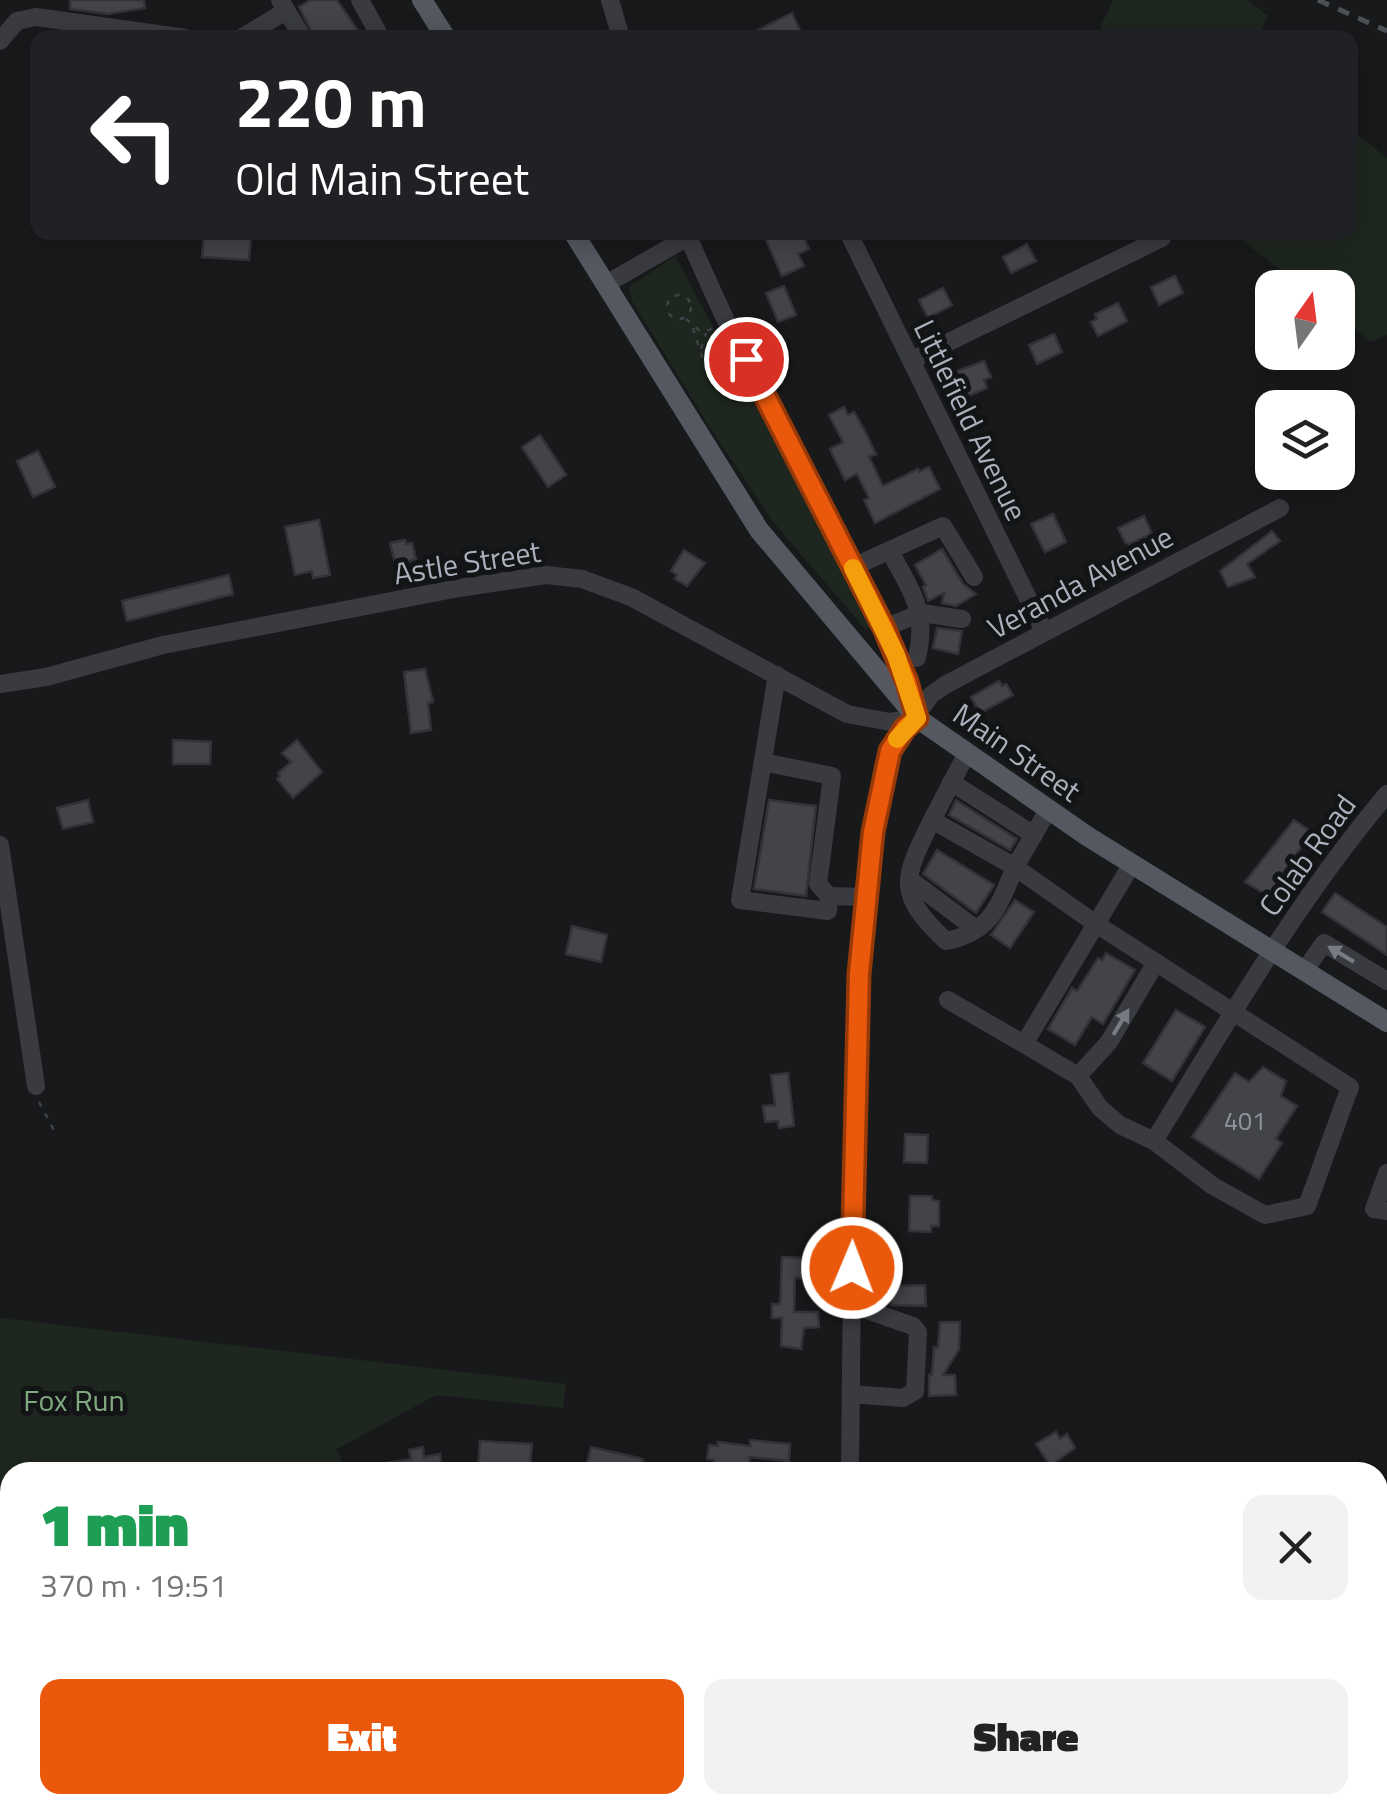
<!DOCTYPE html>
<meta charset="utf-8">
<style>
:root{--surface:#fff;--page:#f2f2f2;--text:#222;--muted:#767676;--accent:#ea580c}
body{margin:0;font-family:"Titillium Web",sans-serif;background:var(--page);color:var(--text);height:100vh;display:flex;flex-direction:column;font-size:38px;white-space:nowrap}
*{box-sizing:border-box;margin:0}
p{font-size:32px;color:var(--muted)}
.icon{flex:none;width:55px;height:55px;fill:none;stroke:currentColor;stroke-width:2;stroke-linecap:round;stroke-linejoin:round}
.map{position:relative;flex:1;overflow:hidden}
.sheet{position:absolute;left:0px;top:1462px;width:1388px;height:352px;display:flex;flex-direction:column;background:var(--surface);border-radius:30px 30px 0 0;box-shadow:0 5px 25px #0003}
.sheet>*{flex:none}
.banner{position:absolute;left:30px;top:30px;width:1328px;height:210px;border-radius:20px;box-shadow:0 5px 25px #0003;background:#202124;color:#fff;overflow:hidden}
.needle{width:65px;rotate:14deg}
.fabs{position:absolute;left:1255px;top:270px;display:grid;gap:20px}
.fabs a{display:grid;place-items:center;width:100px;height:100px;border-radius:20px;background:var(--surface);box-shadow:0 5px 25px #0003;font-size:50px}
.pin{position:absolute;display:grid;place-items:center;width:85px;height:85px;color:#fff;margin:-42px;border:5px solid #fff;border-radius:50%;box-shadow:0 2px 10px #0007}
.me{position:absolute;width:110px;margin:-55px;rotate:1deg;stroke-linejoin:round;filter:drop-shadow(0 0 8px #0008)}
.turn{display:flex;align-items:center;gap:35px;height:210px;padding:0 40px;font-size:45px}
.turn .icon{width:130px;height:130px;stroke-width:2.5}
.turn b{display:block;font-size:70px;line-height:85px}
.round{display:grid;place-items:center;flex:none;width:105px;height:105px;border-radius:20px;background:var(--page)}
.overview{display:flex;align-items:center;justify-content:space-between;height:170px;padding:0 40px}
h1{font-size:60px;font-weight:800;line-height:75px;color:#1e9e55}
.cta{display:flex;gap:20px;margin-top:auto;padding:20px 40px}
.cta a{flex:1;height:115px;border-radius:20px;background:var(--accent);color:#fff;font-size:40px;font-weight:800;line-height:115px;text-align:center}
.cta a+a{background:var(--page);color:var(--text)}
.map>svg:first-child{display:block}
.green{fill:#1e271f}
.building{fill:#424448;stroke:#323337;stroke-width:2.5}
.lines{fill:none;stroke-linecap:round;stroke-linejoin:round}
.path{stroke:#3f4247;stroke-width:2.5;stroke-dasharray:5 8;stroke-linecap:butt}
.minor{stroke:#393b40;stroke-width:18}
.major{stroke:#555860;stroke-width:20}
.rail{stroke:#4c4f56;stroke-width:5;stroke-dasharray:12 10;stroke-linecap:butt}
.oneway{fill:#777c84}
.route-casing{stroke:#983908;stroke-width:25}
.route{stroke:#ea580c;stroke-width:18}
.slow{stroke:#f59e0b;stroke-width:18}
.labels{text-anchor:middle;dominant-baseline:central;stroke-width:10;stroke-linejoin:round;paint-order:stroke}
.number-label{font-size:25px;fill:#90969f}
.street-label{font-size:30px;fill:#aab1bc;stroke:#131416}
.park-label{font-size:30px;fill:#80a87f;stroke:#131416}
</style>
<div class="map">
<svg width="1387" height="1814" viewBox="0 0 1387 1814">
<rect width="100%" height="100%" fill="#18191b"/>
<g class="green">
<path d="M1113,0h134l21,16 -9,21h-156l-3,-9z"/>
<path d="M1350,132l12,6 25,20v177l-17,7 -32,-27v-27l-36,-1 -69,-54 117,-1z"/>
<path d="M675,256l198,369 -7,5 -92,-107 -61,-91 -81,-131 -3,-14z"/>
<path d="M0,1318l566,66 -3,24 -127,-13 -99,54 9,23h-336v69l-10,10z"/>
<path d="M311,1805h179l9,9h-207z"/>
</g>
<g class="building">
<path d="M70,0h74l1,8 -37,6 -38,-5z"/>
<path d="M310,0h27l26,38h-48l-16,-31z"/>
<path d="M792,13l9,19 -11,6h-48z"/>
<path d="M782,232h20l7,17 -11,5 6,12 -22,10 -16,-36z"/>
<path d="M204,234l47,3 -2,23 -47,-3z"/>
<path d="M1027,244l9,17 -25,12 -8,-16z"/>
<path d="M1175,276l8,17 -24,12 -8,-18z"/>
<path d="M784,286l12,29 -18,7 -12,-29z"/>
<path d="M943,288l9,17 -24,13 -9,-18z"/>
<path d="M1118,303l9,18 -29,15 -7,-14 6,-3 -2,-5z"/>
<path d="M1054,334l8,18 -25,12 -8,-19z"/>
<path d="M984,361l7,16 -7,3 3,8 -19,8 -11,-25z"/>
<path d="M844,407l4,8 6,-3 11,19 11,23 -7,3 14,29 35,-17 1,3 10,-5 11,22 -65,34 -11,-23 5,-2 -12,-24 -12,6 -15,-31 13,-7 -14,-27z"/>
<path d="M540,435l26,40 -18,12 -26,-40z"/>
<path d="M38,451l17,36 -22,10 -16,-36z"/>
<path d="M1053,514l13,28 -21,10 -14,-28z"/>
<path d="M1144,516l8,18 -23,10 -4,-2 -7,-14z"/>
<path d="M319,520l11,55 -17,3 -1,-7 -17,4 -10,-48z"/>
<path d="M1272,531l8,10 -33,23 8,13 -27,10 -8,-16z"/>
<path d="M405,540l1,4 6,-1 4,16 -6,2 1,6 -14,3 -7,-27z"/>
<path d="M942,549l21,35 13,10 -20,12 -14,-3 2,-10 -16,8 -5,-14 3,-2 -11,-20z"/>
<path d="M684,550l21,13 -18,23 -12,-7 2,-4 -6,-4z"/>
<path d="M229,575l4,19 -106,27 -5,-20z"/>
<path d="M937,628l25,3 -4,23 -25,-6z"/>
<path d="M425,669l8,33 -5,1 3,27 -20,3 -7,-61z"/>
<path d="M999,681l3,5 4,-2 7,11 -33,18 -9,-16z"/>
<path d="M173,740l38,2 -1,22h-37z"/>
<path d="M297,740l25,32 -29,26 -16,-19 3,-3 -2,-3 13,-11 -9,-9z"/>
<path d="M88,800l5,22 -30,7 -6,-21z"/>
<path d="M769,800l47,6 -10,90 -52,-7z"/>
<path d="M956,800l61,39 -7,11 -61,-35z"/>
<path d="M1294,820l18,12 -32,45 6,4 -13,18 -28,-17z"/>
<path d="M937,850l57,35 -18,28 -53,-39z"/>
<path d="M1335,893l52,34v28l-65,-43z"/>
<path d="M1015,900l19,12 -24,36 -19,-13z"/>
<path d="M572,926l35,9 -6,27 -35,-8z"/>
<path d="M1106,953l29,17 -32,54 -11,-7 -17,28 -27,-16 24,-41 5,3 21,-33 4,2z"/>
<path d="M1176,1010l29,17 -33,54 -29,-18z"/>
<path d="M1263,1067l23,14 -5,15 16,10 -21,33 6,4 -23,36 -67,-42 43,-64 14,9z"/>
<path d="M788,1073l6,53 -15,2 -1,-7 -13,1 -2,-16 12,-1 -4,-30z"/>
<path d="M905,1134l23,1 -1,28 -23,-1z"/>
<path d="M910,1196h22v4l7,1v25h-8v6l-22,-1z"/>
<path d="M782,1257l43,2 -1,20 -29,-1 -1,34h24l1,15 -15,1 -3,21 -20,-3 1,-28h-10v-14h8z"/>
<path d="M925,1285l1,21 -35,-1v-19z"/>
<path d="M940,1322h20l-1,27 -16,26h12l1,20 -27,1v-21h3l2,-28 4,1z"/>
<path d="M1056,1432l4,7 7,-5 8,14 -25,18 -14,-22z"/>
<path d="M750,1440l40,4 -1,17 -39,-4 -2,15h-36l2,-12 -7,-1 2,-14 9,1v-4l32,4z"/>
<path d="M480,1441l52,3 -2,24 -52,-1z"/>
<path d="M423,1447l1,10 16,-3 3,18h-68l-1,-7 37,-6 -2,-9z"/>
<path d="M591,1447l52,12 -3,13h-55z"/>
</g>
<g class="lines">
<g class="path">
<circle cx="679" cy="307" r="12"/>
<path d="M686,319l15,13 11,-3"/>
<path d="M693,328l14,45 14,15 16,-2"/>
<path d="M701,349l5,-16"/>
<path d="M39,1102l17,32"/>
</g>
<g class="minor">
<path d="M280,0l23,38"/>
<path d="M360,0l21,38"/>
<path d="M610,0l11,38"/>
<path d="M241,38l45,-27"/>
<path d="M0,41l17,-20 19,-4 150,21"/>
<path d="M686,232c38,87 79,173 124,256 40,75 83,147 107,229"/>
<path d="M848,232l196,399"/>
<path d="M606,284l82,-47"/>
<path d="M912,360l250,-122"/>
<path d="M890,551c21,41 38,58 27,107"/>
<path d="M853,567l90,-41 31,51"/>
<path d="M884,628l37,-15 41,6"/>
<path d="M777,675l-37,225 88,11 1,-15 37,1"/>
<path d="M0,684l46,-7 117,-32 296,-57 87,-13 36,4 49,18 216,117 43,8 27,-4"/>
<path d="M966,755l-34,65 83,47 33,-57"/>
<path d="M763,762l69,14 -14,108 11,12"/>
<path d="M951,782l83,53"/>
<path d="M932,820c-29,59 -37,73 14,121 45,-9 53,-35 69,-74l81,57 254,163 -43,119 -42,9 -52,-29 -59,-45 -34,-16 -20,-17 -22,-32 -54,-32"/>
<path d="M0,845l36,241"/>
<path d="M909,879l67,50"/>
<path d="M1305,970l19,-27 63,38"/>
<path d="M948,1000l76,44 108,-180"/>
<path d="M1078,1076l31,-34 47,-80"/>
<path d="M1154,1141c73,-119 143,-240 233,-347"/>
<path d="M1387,1173l-13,36 13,2"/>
<path d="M851,1394l52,4 12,-7 3,-59 -5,-6 -61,-21"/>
<path d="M850,1472l4,-396 5,-102 14,-142 17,-81 41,-56 14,-10 335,-177"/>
<path d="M1378,1593l9,-27"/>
<path d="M22,1805l1,9"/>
<path d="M919,1805l27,9"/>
<path d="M800,1814l3,-9"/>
<path d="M962,1814l3,-9"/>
<path d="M1310,1814l2,-9"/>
</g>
<g class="major">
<path d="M422,0l24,38"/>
<path d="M573,232l186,298 158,188 170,118 300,186"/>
</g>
<path class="rail" d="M1318,0l69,31"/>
</g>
<defs><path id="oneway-solid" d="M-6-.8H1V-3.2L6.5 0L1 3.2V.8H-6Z" transform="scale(2.5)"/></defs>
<g class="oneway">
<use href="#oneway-solid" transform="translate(1341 954) rotate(-149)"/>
<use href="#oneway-solid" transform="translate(1121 1022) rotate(-59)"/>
</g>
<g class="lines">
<g class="route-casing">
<path id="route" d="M746,359l138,269 23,54 10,36 -12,10 -15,23 -17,81 -14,142 -7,294"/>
</g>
<use href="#route" class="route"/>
<path class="slow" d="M853,568l43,87 21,63 -20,21"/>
</g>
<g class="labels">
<g class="number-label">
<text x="1245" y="1121">401</text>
</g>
<g class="street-label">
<text transform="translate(971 420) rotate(64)">Littlefield Avenue</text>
<text transform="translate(467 562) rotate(-9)">Astle Street</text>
<text transform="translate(1080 582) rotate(-28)">Veranda Avenue</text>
<text transform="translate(1017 752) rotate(35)">Main Street</text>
<text transform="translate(1307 855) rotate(-54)">Colab Road</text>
</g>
<g class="park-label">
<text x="74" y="1400">Fox Run</text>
</g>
</g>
</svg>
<div class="fabs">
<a><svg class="needle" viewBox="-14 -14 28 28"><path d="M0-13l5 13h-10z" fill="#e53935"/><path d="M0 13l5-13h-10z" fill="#767676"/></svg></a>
<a><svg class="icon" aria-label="layers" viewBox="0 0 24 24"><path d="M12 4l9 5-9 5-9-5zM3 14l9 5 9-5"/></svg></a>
</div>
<div class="pin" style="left:746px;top:359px;background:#d93025"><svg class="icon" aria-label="arrive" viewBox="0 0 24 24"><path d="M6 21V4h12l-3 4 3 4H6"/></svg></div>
<svg class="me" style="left:852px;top:1268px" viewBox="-20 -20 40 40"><circle r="17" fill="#ea580c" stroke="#fff" stroke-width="3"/><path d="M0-11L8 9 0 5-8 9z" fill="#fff"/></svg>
<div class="banner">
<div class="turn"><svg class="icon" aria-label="left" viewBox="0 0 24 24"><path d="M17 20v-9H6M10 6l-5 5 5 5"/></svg><div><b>220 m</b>Old Main Street</div></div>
</div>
<section class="sheet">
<div class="overview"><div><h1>1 min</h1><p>370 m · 19:51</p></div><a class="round"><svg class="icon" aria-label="close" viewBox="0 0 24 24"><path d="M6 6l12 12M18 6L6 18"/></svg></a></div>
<div class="cta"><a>Exit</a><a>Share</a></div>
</section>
</div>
